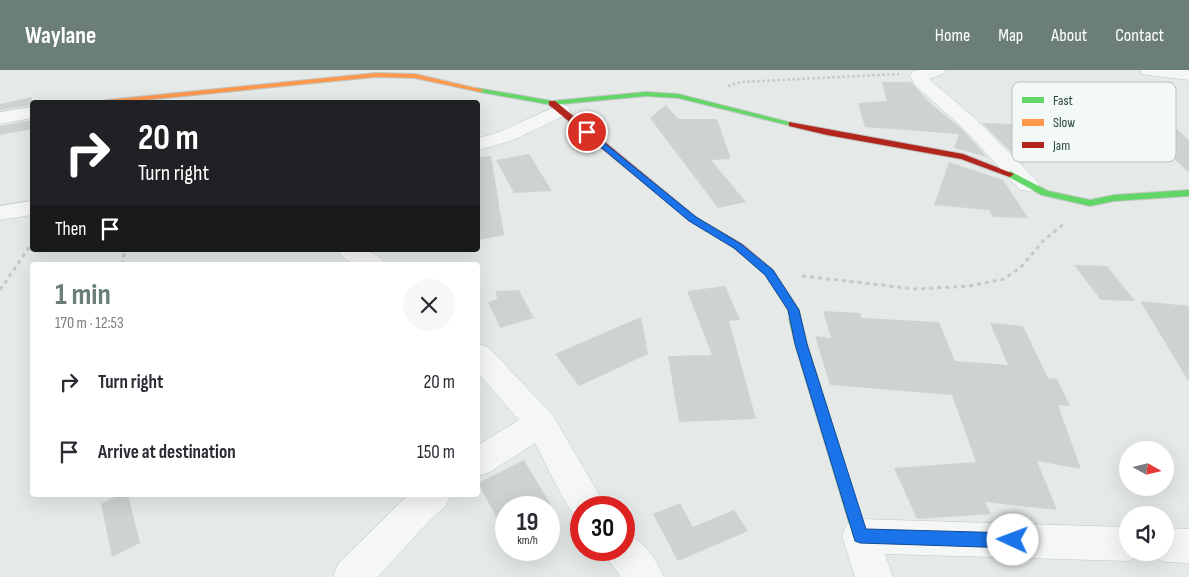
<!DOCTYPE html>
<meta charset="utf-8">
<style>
:root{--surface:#fff;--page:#f7f7f7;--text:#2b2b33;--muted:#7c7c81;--accent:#6b7f77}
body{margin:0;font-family:"Sofia Sans Condensed",sans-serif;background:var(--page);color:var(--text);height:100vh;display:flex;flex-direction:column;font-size:19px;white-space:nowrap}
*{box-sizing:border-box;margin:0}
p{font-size:16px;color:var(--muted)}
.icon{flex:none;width:28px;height:28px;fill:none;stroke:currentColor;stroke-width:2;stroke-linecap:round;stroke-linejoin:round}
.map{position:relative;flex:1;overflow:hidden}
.drawer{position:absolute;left:30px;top:192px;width:450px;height:235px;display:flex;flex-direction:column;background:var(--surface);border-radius:5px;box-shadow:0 5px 20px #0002}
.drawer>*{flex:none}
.hud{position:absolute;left:30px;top:30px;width:450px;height:152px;border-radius:5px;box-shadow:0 5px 20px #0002;background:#202124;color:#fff;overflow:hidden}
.needle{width:32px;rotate:98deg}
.buttons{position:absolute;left:1119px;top:371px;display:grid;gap:10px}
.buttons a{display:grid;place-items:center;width:55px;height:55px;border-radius:50%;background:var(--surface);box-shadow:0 5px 20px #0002;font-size:25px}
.speed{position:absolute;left:495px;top:426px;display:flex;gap:10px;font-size:25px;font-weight:700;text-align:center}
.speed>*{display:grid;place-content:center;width:65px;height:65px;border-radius:50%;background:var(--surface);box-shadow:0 5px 20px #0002;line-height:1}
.speed small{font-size:12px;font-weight:400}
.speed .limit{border:8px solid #d22;background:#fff;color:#111}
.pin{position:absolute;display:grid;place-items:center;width:42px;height:42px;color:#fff;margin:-21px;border:2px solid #fff;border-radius:50%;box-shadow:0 1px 5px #0007}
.me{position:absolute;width:55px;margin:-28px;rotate:272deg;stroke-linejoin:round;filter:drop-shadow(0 0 4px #0008)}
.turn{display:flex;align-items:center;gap:18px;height:105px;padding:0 25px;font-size:22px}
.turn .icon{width:65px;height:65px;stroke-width:2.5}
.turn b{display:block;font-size:35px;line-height:42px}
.then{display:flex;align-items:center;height:48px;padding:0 25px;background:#0003;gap:10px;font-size:19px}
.round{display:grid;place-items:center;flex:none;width:52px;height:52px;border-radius:26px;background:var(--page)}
.head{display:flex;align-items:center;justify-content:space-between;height:85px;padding:0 25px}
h1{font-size:30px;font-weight:700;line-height:38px;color:var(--accent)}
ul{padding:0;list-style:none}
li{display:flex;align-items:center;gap:15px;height:70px;padding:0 25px}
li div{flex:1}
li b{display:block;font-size:19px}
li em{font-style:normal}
header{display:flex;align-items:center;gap:30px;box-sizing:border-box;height:70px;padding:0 25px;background:var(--accent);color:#fff}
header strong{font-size:24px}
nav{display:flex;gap:28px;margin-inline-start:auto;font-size:18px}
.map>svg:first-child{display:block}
.building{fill:#ced3d1}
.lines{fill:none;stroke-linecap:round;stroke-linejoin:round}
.street-casing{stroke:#c1c7c4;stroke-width:1}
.fast-casing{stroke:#c1c7c4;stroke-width:2}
.slow-casing{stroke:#c1c7c4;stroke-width:2}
.jam-casing{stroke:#c1c7c4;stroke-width:2}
.path-far1{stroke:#c4cac8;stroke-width:2.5;stroke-dasharray:2.5 2.5;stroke-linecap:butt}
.path{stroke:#c4cac8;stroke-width:3;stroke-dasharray:4 4;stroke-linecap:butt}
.street{fill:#f4f7f6;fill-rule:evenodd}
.fast{fill:#63d668;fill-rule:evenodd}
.slow{fill:#ff974d;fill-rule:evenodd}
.jam{fill:#b3261e;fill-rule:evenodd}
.route{fill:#1a73e8;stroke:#114b97}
.key{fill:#f3f9f6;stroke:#b6c3be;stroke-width:1}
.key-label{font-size:14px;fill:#29463a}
</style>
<header>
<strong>Waylane</strong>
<nav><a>Home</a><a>Map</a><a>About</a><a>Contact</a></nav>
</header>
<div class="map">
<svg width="1189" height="507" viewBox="0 0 1189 507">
<rect width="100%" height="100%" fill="#e5eae8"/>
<g class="building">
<path d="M882,12h29l20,22 31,25 25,28 -33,-9 5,-14 -94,-7 -7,-24 29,-2z"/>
<path d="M1105,12l10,7 9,1 7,5 4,-3 54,48v33l-36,-35 -73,3 -64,-56z"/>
<path d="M32,27v8l-32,5v-6z"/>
<path d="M666,35l12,14h39l14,40 -20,1 35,42 -28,6 -68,-90z"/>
<path d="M32,50v9l-32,6v-9z"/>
<path d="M982,53l58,2 -27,25 13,17z"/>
<path d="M529,84l23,37 -38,2 -18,-33z"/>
<path d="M491,86l13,79 -26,5v-83z"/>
<path d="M949,92l54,18 25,38 -35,-1 -4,-7 -55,-5z"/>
<path d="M1074,195l33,1 28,35 -34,-1z"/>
<path d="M725,216l15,34 -11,1 27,98 -77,3 -11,-66 44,-1 -25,-64z"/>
<path d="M519,220l15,28 -34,10 -12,-26 9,-3 -1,-8z"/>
<path d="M1140,231l49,5v76z"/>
<path d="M823,241l37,2 2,5 77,4 16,39 53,4 -18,-42 33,3 25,52 9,1 13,27 -12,-1 23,64 -44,-8 20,49 -72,-8 6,12 -74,5 -23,-51 82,-6 -24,-67 -122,-10 -15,-49 16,2z"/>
<path d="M641,247l7,37 -69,32 -24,-32z"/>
<path d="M524,390l30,50 -5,3v-5h-43v27l-28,-52z"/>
<path d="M119,425h9l12,48 -28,14 -11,-53z"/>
<path d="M680,433l13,24 41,-17 14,21 -70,30 -25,-47z"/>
</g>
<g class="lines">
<g class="street-casing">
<g id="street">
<path d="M918,0h27l-2,4 -14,5 48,41 59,60 3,5 -3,5 -8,1 -8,-1 -57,-62 -48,-43 -5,-10 3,-4z"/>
<path d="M1140,0h49v10l-41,-5 -6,-1z"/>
<path d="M561,34l7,2 2,4 -2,4 -57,27 -33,9v-12l19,-5z"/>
<path d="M32,37v11l-32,6v-12z"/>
<path d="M32,131v14l-32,5v-14z"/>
<path d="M337,180c18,0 38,-3 50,15 -19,0 -39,3 -50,-15z"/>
<path d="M478,274l10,3 64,67 55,94h-26v13c-12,-5 -38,-64 -46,-78l-45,29 -12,4v-31l41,-25 -41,-47z"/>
<path d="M408,425h43l-5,11 -17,15 -51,56h-45l5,-13z"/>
<path d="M860,449l268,8v25h15l-2,4 -13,5 -243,-7 8,23h-38l-13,-41 5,-12z"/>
<path d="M1165,458l24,1v34l-24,-1 -13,-5 -2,-5h15z"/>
<path d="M624,463c19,7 32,25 40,44h-43l-11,-15 -6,-12h20z"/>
</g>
</g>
<g class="fast-casing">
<g id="fast">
<path d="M477,18l75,13 94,-9 32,2 118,30 -4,2 -114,-28 -32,-2 -94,9 -72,-13 -4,-2z"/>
<path d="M1010,101l38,20 42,9 24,-5 75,-5v6l-75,5 -24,5 -48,-11 -35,-19 -1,-2z"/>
<path d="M795,245l6,4 6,25 60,192 -2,5 -5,2 -5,-2 -2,-5 -58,-192 -6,-25z"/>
</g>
</g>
<g class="slow-casing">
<path id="slow" d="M376,3l39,1 69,16 -4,2 -65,-14 -39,-1 -252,25h-21l4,-2z"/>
</g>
<g class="jam-casing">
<g id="jam">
<path d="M549,31h6l141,116 46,27 31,26 26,40 2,9 -2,3h-8l-3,-12 -23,-36 -31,-26 -44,-27 -141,-116z"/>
<path d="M789,52l174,32 51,20 -4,3 -3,-1 -46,-17 -134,-24 -38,-9z"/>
</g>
</g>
<path class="path-far1" d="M728,16l13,-4 158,-8"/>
<g class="path">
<path d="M122,195l3,-15"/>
<path d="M802,206l114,13 54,-3 34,-7 18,-13 21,-25 23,-19"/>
<path d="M0,220l32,-47"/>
</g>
<use href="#street" class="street"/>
<use href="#fast" class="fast"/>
<use href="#slow" class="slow"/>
<use href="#jam" class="jam"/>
</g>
<path class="route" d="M587,59l109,88 45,27 32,26 26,40 8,34 59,185 147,4 5,2 3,5 -3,6 -5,2 -153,-5 -5,-2 -60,-197 -7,-34 -23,-35 -31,-27 -45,-27 -105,-88v-3z"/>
<rect x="1012" y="12" width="164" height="80" rx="8" class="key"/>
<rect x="1022" y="27" width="22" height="6" fill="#63d668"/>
<rect x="1022" y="49" width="22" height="7" fill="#ff974d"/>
<rect x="1022" y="72" width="22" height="6" fill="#b3261e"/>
<g class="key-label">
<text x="1053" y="35">Fast</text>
<text x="1053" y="57">Slow</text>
<text x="1053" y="80">Jam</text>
</g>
</svg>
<div class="buttons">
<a><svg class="needle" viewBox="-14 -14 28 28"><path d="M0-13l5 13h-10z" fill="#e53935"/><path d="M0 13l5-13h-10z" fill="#7c7c81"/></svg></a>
<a><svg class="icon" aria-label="sound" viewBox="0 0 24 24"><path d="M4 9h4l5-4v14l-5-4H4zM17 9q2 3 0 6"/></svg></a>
</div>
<div class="speed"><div>19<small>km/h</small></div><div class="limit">30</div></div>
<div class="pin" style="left:587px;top:62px;background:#d93025"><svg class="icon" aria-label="arrive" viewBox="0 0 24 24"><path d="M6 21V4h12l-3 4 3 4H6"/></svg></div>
<svg class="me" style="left:1013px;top:470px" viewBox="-20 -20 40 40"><circle r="19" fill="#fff"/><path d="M0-13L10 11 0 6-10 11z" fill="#1a73e8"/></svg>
<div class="hud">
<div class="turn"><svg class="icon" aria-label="right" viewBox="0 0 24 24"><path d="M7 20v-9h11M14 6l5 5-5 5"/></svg><div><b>20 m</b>Turn right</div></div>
<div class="then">Then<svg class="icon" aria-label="arrive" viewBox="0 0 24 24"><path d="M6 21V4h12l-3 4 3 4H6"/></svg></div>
</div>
<section class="drawer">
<div class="head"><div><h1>1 min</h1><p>170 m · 12:53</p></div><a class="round"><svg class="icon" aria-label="close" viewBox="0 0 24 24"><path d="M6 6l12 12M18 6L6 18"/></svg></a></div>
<ul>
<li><svg class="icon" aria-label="right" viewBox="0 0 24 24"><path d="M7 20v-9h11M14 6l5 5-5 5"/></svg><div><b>Turn right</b></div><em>20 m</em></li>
<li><svg class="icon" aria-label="arrive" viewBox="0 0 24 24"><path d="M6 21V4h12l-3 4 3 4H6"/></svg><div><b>Arrive at destination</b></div><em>150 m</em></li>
</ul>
</section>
</div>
